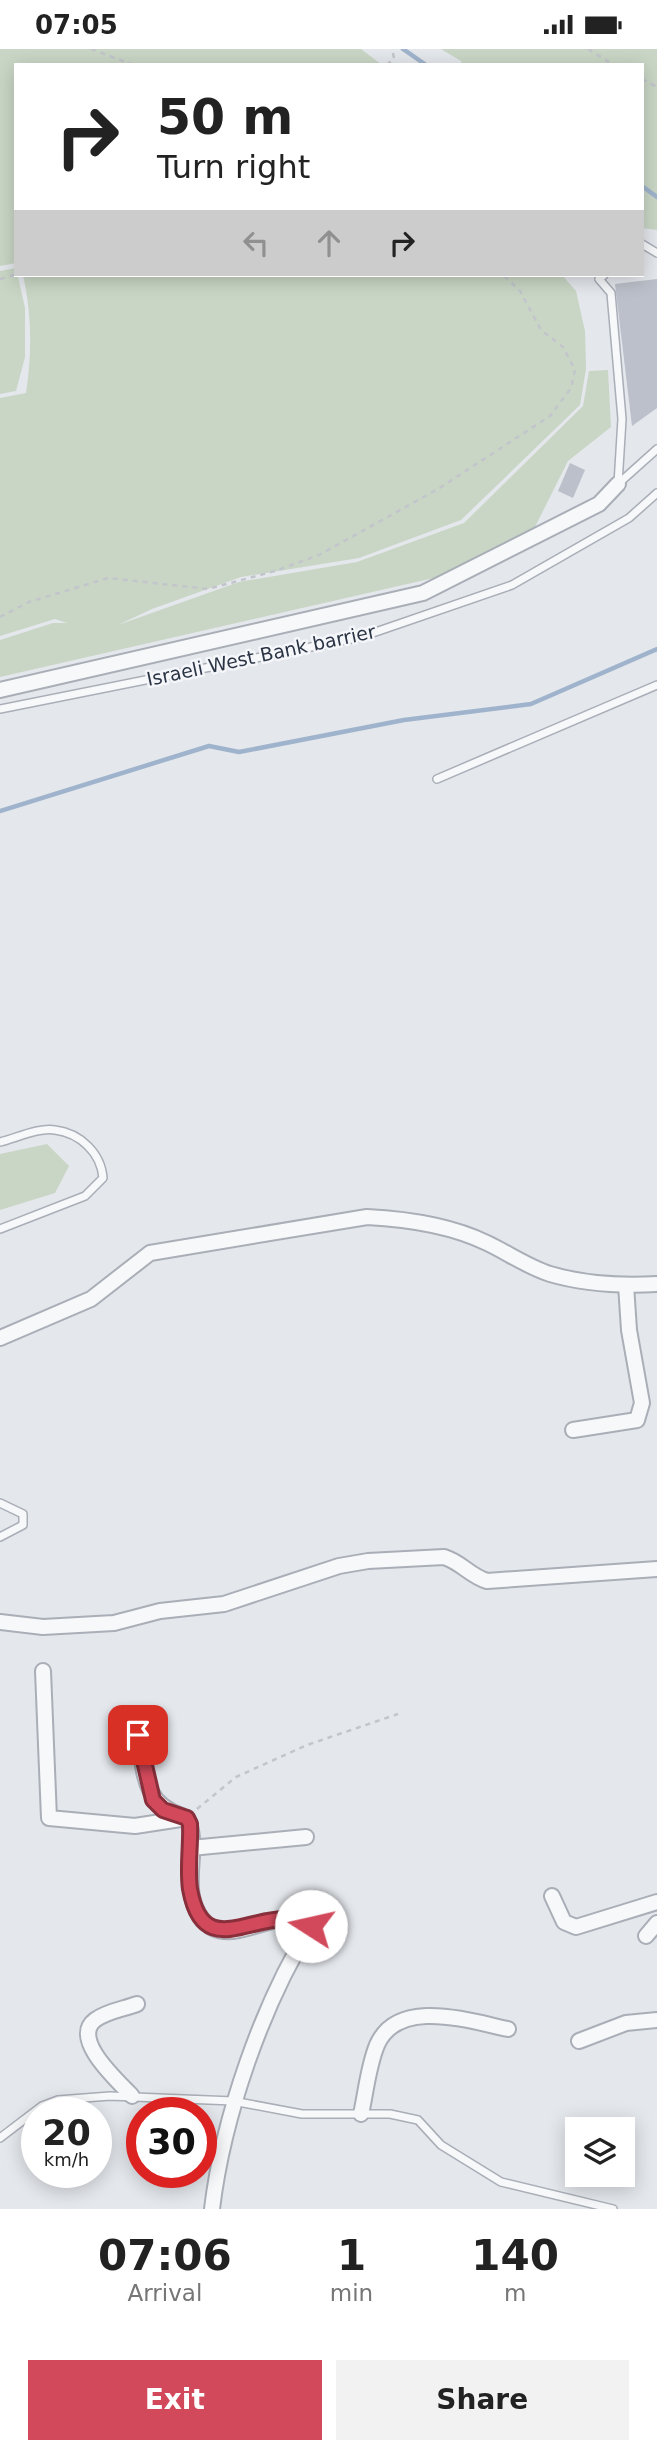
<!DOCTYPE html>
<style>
:root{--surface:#fff;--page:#f2f2f2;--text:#222;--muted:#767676;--accent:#d1495b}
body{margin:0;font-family:"DejaVu Sans",sans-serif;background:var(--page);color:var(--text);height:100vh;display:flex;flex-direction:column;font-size:26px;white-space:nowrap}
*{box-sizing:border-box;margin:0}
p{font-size:23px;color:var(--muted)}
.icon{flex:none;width:38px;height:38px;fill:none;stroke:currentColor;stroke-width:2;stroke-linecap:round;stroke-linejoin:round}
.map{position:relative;height:2160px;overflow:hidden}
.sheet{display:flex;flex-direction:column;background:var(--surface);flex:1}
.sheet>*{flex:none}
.top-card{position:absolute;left:14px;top:14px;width:630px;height:214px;border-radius:0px;box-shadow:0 4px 18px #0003;background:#fff;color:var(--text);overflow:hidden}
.buttons{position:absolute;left:565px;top:2068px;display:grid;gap:14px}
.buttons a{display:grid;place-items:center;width:70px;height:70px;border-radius:0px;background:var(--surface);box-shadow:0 4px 18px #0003;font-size:35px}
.speed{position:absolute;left:21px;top:2048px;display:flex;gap:14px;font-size:35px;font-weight:700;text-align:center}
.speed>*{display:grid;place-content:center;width:91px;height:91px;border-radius:50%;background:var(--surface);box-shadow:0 4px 18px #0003;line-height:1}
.speed small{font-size:18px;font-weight:400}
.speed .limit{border:10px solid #d22;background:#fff;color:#111}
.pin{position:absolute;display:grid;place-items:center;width:60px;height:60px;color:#fff;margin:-30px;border-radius:14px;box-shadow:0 4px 10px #0006}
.me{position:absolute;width:77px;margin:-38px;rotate:280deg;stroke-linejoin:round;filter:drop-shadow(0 0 5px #0008)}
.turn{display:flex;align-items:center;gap:24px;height:147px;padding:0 28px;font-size:32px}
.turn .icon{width:91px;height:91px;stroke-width:2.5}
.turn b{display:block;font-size:49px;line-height:60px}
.lanes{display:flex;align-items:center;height:66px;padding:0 28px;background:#0003;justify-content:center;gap:35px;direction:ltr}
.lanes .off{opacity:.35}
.eta{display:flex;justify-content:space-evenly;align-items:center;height:119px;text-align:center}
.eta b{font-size:42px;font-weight:700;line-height:49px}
.cta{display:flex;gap:14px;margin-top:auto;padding:14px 28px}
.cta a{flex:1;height:80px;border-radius:0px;background:var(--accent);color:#fff;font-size:28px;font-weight:700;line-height:80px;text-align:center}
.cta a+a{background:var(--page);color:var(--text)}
.status{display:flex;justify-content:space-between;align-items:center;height:49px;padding:0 35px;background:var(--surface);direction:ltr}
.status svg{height:19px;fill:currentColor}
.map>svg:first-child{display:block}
.green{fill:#c9d6c5}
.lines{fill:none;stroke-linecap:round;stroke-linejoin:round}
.stream{stroke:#9fb4cc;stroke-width:4.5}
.building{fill:#bbc0ca}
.lane-casing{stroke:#a9aeb7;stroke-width:10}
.street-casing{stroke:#a9aeb7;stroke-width:18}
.path{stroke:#c2c5cb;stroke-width:2.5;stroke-dasharray:5 5;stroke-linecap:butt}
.lane{stroke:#f7f8fa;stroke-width:7}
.street{stroke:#f7f8fa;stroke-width:14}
.route-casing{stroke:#882f3b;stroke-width:18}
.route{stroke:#d1495b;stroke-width:12}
.labels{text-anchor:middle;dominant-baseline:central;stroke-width:5;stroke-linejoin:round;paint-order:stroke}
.street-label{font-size:19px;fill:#2b3445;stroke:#f4f6f9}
</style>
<div class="status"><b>07:05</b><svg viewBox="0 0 49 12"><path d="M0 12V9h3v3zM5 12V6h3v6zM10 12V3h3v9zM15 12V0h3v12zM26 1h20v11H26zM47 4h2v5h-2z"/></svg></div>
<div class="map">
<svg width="657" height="2160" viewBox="0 0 657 2160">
<rect width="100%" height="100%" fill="#e4e7ec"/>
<g class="green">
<path d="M0,0h361l21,16h-366v198l-16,3z"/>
<path d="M441,0h216v181l-15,-2v-163h-180l-1,-4z"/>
<path d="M16,219l9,40v49l-9,34 -16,3v-123z"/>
<path d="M23,226h539l14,16 9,40 1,38 -6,36 -119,115 -102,38 -118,19 -89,32 -34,16 121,-43 118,-20 107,-39 119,-117 6,-35 19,-1 3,57 -43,34 -33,66 -97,50 -438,100v-37l53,-17h14l-12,-4 -55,17v-238l26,-5c6,-40 6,-78 -3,-118z"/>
<path d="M47,1095l22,22 -14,27 -55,17v-56z"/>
</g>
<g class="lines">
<g class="stream">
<path d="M403,0l23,16"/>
<path d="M642,137l15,11"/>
<path d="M0,762l209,-65 30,6 165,-32 127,-16 126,-55"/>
</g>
</g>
<g class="building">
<path d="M657,230v129l-25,18 -17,-142z"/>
<path d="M570,414l15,7 -12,28 -15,-7z"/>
</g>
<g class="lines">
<g class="lane-casing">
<g id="lane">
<path d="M642,195l15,9"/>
<path d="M604,226l-5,4 12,14 11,126 -4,65"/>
<path d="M618,435l39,-35"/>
<path d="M0,660l361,-72 151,-52 117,-67 28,-25"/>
<path d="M437,730l220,-94"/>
<path d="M0,1093c16,-4 40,-15 55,-12 25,3 46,23 48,48l-18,18 -85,33"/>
<path d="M0,1454l23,11v11l-23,12"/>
<path d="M0,2089l42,-32 16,-6 52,-4 123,5 69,13h88l28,6 23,25 60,37 112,27"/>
</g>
</g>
<g class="street-casing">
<g id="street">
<path d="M0,641l423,-97 176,-89 19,-20"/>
<path d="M0,1289l91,-39 59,-46 217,-36c39,2 85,9 120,26 21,10 41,24 63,31 34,10 72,12 107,10"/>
<path d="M573,1381l64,-10 5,-17 -13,-73 -3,-45"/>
<path d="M0,1573l43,5 71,-4 46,-12 64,-7 115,-38 29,-5 76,-4c17,5 26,19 43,24l170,-12"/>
<path d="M43,1622l6,147 86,8 52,-8"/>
<path d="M138,1686c7,37 4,68 44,81"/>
<path d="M187,1769c15,32 -9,70 15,101 21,27 57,1 83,0 9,0 17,3 26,7 -49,79 -88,191 -99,283"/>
<path d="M191,1799l115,-11"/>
<path d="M552,1847l12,26 12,5 81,-25"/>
<path d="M646,1887l11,-13"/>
<path d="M579,1992l47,-18 31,-3"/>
<path d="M132,2047c-13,-14 -62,-57 -37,-76 12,-9 29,-11 42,-16"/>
<path d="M361,2065c5,-22 7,-47 16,-69 21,-48 92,-24 131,-16"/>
</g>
</g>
<g class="path">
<path d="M91,0l43,16"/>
<path d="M588,0l26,16"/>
<path d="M387,16l7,-7 -2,-9"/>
<path d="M642,30l15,8"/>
<path d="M0,230l14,-4"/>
<path d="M0,568l29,-15 79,-24 100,11 67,-18 44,-16 119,-66 112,-73 21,-28 4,-18 -12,-23 -22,-17 -21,-39 -17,-16"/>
<path d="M197,1760l39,-32 71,-32 91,-31"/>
</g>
<use href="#lane" class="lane"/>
<use href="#street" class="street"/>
</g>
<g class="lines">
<g class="route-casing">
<path id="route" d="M138,1686l15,65 10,10 24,8 3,6c1,21 -3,44 0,65 12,67 54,30 95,30 9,0 17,3 26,7"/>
</g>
<use href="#route" class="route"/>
</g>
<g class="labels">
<g class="street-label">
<text transform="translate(261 606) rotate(-12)">Israeli West Bank barrier</text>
</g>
</g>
</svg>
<div class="buttons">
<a><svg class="icon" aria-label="layers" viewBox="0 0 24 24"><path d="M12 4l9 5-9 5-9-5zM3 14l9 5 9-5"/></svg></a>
</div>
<div class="speed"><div>20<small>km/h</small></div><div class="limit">30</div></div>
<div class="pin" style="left:138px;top:1686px;background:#d93025"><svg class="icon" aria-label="arrive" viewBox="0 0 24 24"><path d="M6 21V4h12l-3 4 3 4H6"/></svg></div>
<svg class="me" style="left:311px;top:1877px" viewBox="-20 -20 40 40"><circle r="19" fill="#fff"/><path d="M0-13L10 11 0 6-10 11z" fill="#d1495b"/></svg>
<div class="top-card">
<div class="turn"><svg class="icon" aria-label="right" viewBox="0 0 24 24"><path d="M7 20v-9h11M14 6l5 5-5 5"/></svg><div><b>50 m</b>Turn right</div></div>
<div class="lanes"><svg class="icon off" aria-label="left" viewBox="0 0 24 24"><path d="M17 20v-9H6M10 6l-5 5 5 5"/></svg><svg class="icon off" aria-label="ahead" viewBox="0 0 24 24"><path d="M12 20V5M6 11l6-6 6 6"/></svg><svg class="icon" aria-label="right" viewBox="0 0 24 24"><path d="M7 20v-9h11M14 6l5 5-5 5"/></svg></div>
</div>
</div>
<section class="sheet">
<div class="eta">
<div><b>07:06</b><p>Arrival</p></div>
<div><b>1</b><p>min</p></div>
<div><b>140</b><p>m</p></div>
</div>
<div class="cta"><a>Exit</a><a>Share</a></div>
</section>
